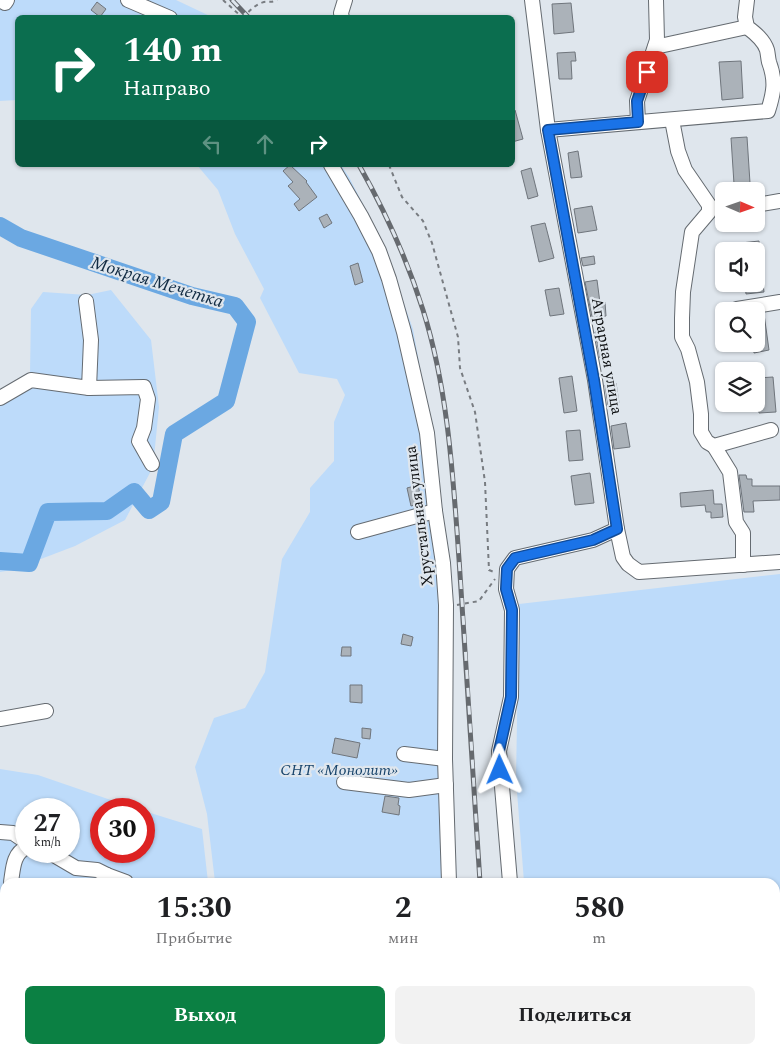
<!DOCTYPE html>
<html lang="ru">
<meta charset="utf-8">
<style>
:root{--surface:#fff;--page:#f2f2f2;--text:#202124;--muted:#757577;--accent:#0b8043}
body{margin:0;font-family:Spectral,serif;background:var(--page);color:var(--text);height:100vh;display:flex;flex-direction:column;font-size:19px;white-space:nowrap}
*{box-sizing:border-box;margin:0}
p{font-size:16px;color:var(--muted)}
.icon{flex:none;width:28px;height:28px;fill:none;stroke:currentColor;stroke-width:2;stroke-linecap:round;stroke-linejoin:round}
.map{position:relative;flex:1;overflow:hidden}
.panel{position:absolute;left:0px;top:878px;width:780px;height:176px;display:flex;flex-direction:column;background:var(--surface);border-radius:15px 15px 0 0;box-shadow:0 1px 4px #0004}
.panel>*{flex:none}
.banner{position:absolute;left:15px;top:15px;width:500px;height:152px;border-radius:8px;box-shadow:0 1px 4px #0004;background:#0b6e4f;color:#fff;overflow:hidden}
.needle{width:32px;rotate:92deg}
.controls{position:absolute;left:715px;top:182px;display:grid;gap:10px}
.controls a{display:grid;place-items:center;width:50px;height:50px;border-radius:8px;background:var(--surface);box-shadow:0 1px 4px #0004;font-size:25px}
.speed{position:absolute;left:15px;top:798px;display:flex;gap:10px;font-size:25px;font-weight:700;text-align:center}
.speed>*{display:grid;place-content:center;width:65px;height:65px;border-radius:50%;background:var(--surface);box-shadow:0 1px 4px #0004;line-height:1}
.speed small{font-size:12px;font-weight:400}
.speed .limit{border:8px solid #d22;background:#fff;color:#111}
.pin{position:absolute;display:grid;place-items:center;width:42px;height:42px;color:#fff;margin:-21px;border-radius:10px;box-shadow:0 2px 8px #0006}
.me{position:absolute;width:55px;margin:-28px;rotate:359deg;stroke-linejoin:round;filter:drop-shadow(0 0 4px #0008)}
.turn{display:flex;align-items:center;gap:18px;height:105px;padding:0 25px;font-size:22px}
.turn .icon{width:65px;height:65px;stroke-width:2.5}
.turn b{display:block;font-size:35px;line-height:42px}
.lanes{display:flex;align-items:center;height:48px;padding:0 25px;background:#0003;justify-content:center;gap:25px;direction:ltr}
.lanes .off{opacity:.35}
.eta{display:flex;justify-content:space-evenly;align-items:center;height:85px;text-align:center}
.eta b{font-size:30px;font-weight:700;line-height:35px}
.action{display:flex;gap:10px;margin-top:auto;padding:10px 25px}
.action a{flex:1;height:58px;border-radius:8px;background:var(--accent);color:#fff;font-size:20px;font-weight:700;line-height:58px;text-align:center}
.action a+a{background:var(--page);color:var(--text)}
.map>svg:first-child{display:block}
.green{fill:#bddbfa;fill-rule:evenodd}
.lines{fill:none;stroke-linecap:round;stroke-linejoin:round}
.river{stroke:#6ba8e2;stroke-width:18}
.building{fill:#abb2b9;stroke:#6f757c}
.minor-casing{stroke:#656b71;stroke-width:16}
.path{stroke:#787c81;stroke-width:2;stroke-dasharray:4 4;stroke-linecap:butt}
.minor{stroke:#fff;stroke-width:14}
.rail-casing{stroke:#666a6f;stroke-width:5}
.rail{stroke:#dfe6ed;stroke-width:3;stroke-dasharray:9;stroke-linecap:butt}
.route-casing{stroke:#114b97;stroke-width:12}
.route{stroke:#1a73e8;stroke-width:9}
.labels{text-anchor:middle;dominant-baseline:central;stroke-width:4.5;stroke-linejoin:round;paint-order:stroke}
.street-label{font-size:16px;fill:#0d0f11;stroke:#dfe6ed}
.park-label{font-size:16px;font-style:italic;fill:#19456c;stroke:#dfe6ed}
.water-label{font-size:18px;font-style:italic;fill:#112b43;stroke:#dfe6ed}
</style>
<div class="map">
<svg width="780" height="1053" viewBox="0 0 780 1053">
<rect width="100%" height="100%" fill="#dfe6ed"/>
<g class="green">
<path d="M0,0h176l36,17 -194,1 -1,82 -17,1z"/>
<path d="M197,165h144l8,12 31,60 33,92 18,99 15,110 7,136 -3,106 2,102h-237l-8,-68 -12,-47 19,-49 31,-10 20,-36 17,-113 28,-47v-24l24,-27v-39l11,-27 -8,-16 -38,-6 -39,-75 4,-9 -29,-55 -17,-44z"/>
<path d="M111,290l40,50 8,67 -6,60 -28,53 -50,26 -63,24 -12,2v-178l30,-20 1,-65 12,-17 44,3z"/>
<path d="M780,574v479h-243v-4h238v-167h-251l-8,-103 3,-175z"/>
<path d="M0,769l38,6 99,34h-36v42h43v-40l58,18 6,53h-203v167h449v4h-454zM26,809h43v42h-43z"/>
</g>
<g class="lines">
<path class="river" d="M0,226l21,12 171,58 43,10 12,16 -21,79 -52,33 -13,68 -12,8 -15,-18 -27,19 -59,1 -19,51 -29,-2"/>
</g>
<g class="building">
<path d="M97,2l9,7 -6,8 -9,-7z"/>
<path d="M571,3l3,29 -20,2 -2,-30z"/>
<path d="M575,52l1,9h-5l1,18h-13l-2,-26z"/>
<path d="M741,61l2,37 -21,2 -3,-38z"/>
<path d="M512,110h3l8,29 -11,3z"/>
<path d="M747,137l3,46 -16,1 -3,-46z"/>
<path d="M578,151l4,26 -11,1 -3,-25z"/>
<path d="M290,165l17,16 -1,1 11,15 -18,14 -5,-7 6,-5 -12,-13 5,-4 -10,-11z"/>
<path d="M531,168l7,28 -10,3 -7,-28z"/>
<path d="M592,206l5,24 -19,3 -4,-24z"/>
<path d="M327,214l5,9 -8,5 -5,-10z"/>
<path d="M545,223l9,35 -15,4 -8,-36z"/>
<path d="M759,241l1,10h-18l-1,-8z"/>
<path d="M594,256l1,8 -12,2 -2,-8z"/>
<path d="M358,263l5,19 -8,3 -5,-19z"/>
<path d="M597,280l3,23 5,-1 1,14 -14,1 -7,-35z"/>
<path d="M745,284h18l1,8 -18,2z"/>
<path d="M559,288l5,26 -14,2 -5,-26z"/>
<path d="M764,314l5,36 -15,3 -1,-9h3v-28z"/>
<path d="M605,330l4,27 -9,1 -5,-26z"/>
<path d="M572,376l5,35 -13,2 -5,-35z"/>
<path d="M773,377l3,35 -17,1 -2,-35z"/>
<path d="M616,383l3,20 -11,2 -3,-20z"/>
<path d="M626,423l4,24 -16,2 -3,-23z"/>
<path d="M580,430l3,30 -14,1 -3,-30z"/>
<path d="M590,473l4,30 -19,2 -4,-29z"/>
<path d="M739,475h7l1,4h5v7h28v14l-27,1 1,11h-10z"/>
<path d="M418,485l4,18 -11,3 -4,-18z"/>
<path d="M713,490l1,14h8l1,13 -12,1v-6h-5l-1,-7 -24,2 -1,-14z"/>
<path d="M403,634l10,3 -2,9 -10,-2z"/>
<path d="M342,647h9v9h-10z"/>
<path d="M350,685h12v18l-12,-1z"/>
<path d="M362,728l9,1 -1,10 -8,-1z"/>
<path d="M335,738l25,5 -3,15 -25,-5z"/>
<path d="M385,796l14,2 -1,7 2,1 -1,9 -17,-3z"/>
</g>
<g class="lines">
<g class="minor-casing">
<g id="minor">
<path d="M128,0l42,18"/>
<path d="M532,0l16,130 47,250 22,149 6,28 5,7 11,8 141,-10"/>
<path d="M5,3l2,-3"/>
<path d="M342,18l-1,-5 4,-13"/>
<path d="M655,47l92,-20"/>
<path d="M672,120l6,31 7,19 24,35v7l-17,20 -9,60 -1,26v19l6,12 9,33 4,32v18l6,10 7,4 57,-16"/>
<path d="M638,122l-1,-21 20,-61 -1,-40"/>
<path d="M548,130l220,-19c6,-19 8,-30 1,-49 -1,-4 -1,-8 -2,-12 -3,-10 -12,-17 -20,-23l-2,-10 2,-17"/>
<path d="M331,165l30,51 18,35 10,28 15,53 23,101 8,78 8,52 3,42 -1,154 4,123"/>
<path d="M756,205l24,-4"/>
<path d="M709,208h15"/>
<path d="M737,309l43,-7"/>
<path d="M89,388l55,-1 4,12 -4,29 -5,13 13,23"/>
<path d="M0,398l31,-18 58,8 2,-48 -5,-39"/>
<path d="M714,446l16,26 6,50 7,11v32"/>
<path d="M358,532l77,-21"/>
<path d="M0,719l46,-8"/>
<path d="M404,754l41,5"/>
<path d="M344,782l65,8 37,-5"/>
<path d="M0,832l13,1 13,9"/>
<path d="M47,851l29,17 21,2 10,5"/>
<path d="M11,882c2,-12 2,-29 15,-34"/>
<path d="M106,882l1,-7 19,7"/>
<path d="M510,882l-11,-131 12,-54 1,-87 -6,-21 1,-20 8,-11 78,-18 24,-11"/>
<path d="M5,951l-3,32 3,36"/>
<path d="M8,1049v4"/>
<path d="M48,1049l1,4"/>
<path d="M191,1049v4"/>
<path d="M458,1049v4"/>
<path d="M523,1049v4"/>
<path d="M144,1053v-4"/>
<path d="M297,1053v-4"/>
<path d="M388,1053v-4"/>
</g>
</g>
<g class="path">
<path d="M223,0l20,18"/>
<path d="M243,18c6,-7 13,-14 21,-16 6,-1 8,1 13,-2"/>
<path d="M389,165l13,32 21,24 9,22 26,94 2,31 15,44 10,70 4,88 5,2"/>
<path d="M457,605l22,-4 16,-22"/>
<path d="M770,1053l10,-8"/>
</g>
<use href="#minor" class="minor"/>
<g class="rail-casing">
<g id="rail">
<path d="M232,0l17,18"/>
<path d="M359,165c26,46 48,94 64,145 25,79 30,166 36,249 8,108 14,216 21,323"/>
<path d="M491,1049v4"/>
</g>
</g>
<use href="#rail" class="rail"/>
</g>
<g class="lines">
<g class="route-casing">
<path id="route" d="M500,770l-1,-19 12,-54 1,-87 -6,-21 1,-20 8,-11 78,-18 24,-11 -23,-149 -46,-250 90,-8 -1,-21 10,-29"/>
</g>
<use href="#route" class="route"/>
</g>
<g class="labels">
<g class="street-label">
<text transform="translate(607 356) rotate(80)">Аграрная улица</text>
<text transform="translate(419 516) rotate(-97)">Хрустальная улица</text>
</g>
<g class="park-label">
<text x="339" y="770">СНТ «Монолит»</text>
</g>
<g class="water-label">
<text transform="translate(157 282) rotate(17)">Мокрая Мечетка</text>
</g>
</g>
</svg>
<div class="controls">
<a><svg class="needle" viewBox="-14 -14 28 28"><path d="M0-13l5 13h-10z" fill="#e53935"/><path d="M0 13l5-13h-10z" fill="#757577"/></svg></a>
<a><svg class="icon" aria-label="sound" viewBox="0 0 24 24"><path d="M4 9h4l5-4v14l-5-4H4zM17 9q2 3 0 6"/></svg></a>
<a><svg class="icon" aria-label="search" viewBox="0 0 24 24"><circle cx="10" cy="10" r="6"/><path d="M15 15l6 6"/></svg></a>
<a><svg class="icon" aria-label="layers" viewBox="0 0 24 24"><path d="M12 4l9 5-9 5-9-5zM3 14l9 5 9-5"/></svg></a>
</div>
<div class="speed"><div>27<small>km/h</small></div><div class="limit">30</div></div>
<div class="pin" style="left:647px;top:72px;background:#d93025"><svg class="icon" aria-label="arrive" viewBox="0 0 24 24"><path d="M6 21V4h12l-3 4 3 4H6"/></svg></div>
<svg class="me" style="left:500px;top:770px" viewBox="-20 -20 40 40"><path d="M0-17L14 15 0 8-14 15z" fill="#1a73e8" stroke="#fff" stroke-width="4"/></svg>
<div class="banner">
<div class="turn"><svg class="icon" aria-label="right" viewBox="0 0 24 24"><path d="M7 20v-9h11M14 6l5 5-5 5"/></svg><div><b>140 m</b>Направо</div></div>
<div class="lanes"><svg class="icon off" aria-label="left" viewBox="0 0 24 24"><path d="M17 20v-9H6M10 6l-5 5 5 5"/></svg><svg class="icon off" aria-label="ahead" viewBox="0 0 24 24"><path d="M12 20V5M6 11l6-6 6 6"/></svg><svg class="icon" aria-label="right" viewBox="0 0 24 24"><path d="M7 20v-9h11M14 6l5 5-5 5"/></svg></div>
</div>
<section class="panel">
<div class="eta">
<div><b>15:30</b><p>Прибытие</p></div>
<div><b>2</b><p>мин</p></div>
<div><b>580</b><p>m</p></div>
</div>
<div class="action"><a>Выход</a><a>Поделиться</a></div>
</section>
</div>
